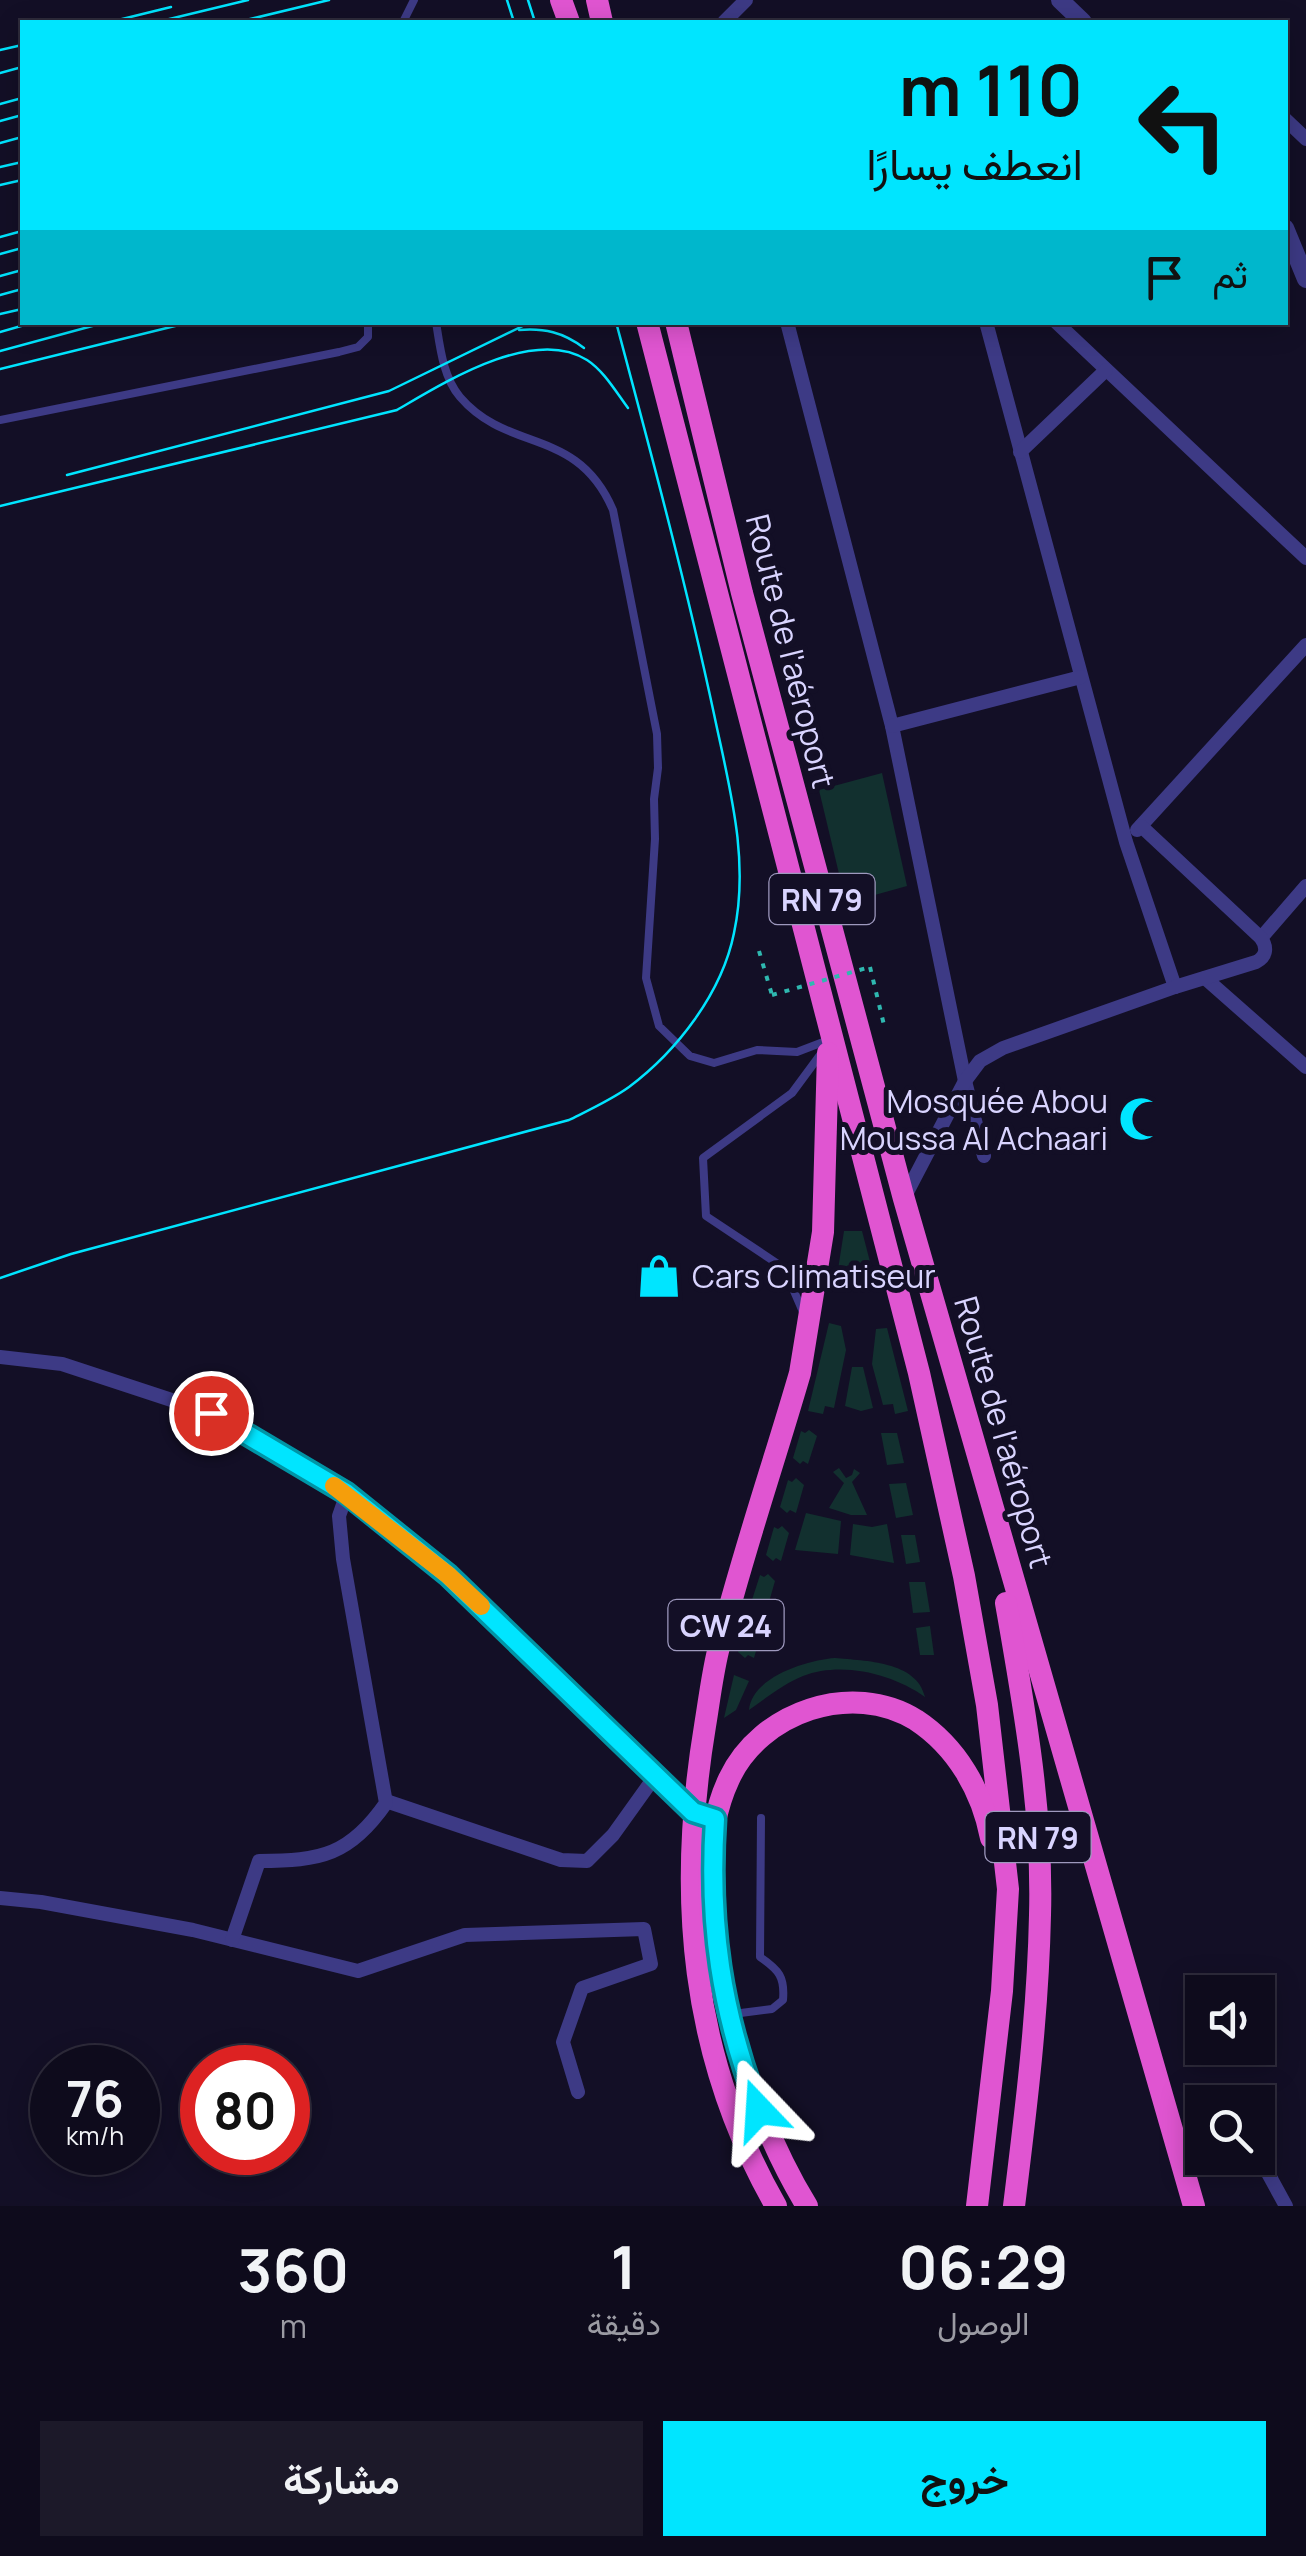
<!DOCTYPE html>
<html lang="ar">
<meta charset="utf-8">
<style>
:root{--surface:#0e0b1c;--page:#1c1929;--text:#f1f3f6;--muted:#9b9ba3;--line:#2e2b3b;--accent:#00e5ff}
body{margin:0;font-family:Manrope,Vazirmatn,sans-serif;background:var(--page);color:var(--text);direction:rtl;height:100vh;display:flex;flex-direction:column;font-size:38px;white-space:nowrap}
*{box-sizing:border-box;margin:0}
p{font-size:32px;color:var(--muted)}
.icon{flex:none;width:55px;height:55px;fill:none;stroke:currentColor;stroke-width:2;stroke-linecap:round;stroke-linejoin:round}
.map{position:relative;height:2206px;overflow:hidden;direction:ltr}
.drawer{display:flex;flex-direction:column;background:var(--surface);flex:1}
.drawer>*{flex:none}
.banner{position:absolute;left:20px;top:20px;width:1268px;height:305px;border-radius:0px;box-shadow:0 5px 25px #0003,0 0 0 2px var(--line);direction:rtl;background:#00e5ff;color:#111;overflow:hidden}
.controls{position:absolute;left:1185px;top:1975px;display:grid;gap:20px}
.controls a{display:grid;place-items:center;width:90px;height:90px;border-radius:0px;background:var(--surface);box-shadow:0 5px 25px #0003,0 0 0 2px var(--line);font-size:50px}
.speed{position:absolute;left:30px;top:2045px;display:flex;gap:20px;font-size:50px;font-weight:700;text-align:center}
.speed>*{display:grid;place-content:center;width:130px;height:130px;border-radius:50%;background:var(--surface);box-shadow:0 5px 25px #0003,0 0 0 2px var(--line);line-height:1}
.speed small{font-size:25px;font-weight:400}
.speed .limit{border:15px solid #d22;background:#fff;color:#111}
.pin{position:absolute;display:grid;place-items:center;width:85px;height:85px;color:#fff;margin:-42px;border:5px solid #fff;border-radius:50%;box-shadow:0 2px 10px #0007}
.me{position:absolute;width:110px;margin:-55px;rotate:340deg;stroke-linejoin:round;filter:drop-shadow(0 0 8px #0008)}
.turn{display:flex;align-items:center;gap:35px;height:210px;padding:0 40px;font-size:45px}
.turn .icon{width:130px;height:130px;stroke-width:2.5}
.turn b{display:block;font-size:70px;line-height:85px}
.then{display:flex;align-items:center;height:95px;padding:0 40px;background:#0003;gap:20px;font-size:38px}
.eta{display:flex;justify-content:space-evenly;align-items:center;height:170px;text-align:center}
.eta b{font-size:60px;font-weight:700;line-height:70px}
.action{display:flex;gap:20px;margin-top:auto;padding:20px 40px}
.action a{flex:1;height:115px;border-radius:0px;background:var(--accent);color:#111;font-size:40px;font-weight:700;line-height:115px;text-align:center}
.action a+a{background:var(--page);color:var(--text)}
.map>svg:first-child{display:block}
.green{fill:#12302f}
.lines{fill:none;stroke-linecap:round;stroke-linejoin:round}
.path{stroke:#2fb8b0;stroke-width:4;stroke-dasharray:5 8;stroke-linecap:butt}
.service{stroke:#3d3a85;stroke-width:8}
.minor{stroke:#3d3a85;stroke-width:14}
.tertiary{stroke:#3d3a85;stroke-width:18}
.trunk{stroke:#e055d1;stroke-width:22}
.tram{stroke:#00e5ff;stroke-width:2.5}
.path-bridge{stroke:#2fb8b0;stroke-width:4;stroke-dasharray:5 8;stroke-linecap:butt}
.route-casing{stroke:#0095a6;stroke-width:25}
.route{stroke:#00e5ff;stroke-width:18}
.slow{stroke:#f59e0b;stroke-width:18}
.labels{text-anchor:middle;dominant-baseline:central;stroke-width:10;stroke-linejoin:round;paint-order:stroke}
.shield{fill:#130f26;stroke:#9e99be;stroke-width:2.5}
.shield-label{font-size:30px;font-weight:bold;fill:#d9d4ff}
.street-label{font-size:32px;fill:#d9d4ff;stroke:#130f26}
.poi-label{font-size:32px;fill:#d9d4ff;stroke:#130f26;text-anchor:end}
</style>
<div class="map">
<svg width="1306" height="2206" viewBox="0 0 1306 2206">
<rect width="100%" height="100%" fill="#130f26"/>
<g class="green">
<path d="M882,773l25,113 -61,17 -27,-113z"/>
<path d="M844,1231h18l13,50 -19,2 -19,-7z"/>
<path d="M829,1323l12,3 5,24 -12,58 -9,-2 -2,8 -15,-3z"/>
<path d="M887,1328l21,83 -13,3 -2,-10 -10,1 -11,-41 4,-35z"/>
<path d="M852,1367h11l10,41 -12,3 -16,-5z"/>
<path d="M809,1430l8,6 -9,28 -5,-3 -3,3 -7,-6 8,-27 4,2z"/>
<path d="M881,1433h16l7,30 -17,2z"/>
<path d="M839,1468l7,10 6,-3 2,-6 6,4 -8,9 15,33h-16l-22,-7 15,-25 -11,-11z"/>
<path d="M796,1478l8,7 -8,28 -6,-3 -3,3 -7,-6 8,-27 4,2z"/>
<path d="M906,1483l7,32 -17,3 -7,-34z"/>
<path d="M806,1513l35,8 -3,33 -43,-4z"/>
<path d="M853,1524l19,3 15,-3 7,39 -44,-8z"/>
<path d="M782,1526l7,7 -8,28 -5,-3 -3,3 -7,-6 8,-28 4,2z"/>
<path d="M901,1535h14l5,27 -14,2z"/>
<path d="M768,1574l7,7 -8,28 -6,-3 -2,3 -8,-6 9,-28 4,2z"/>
<path d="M909,1582h16l5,30 -17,1z"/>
<path d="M755,1623l7,7 -8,28 -6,-3 -3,3 -7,-6 8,-28 5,2z"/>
<path d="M930,1626l4,29h-14l-4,-27z"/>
<path d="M835,1658c30,3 82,3 90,39 -32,-23 -83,-36 -122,-21 -18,7 -37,22 -54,34 3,-33 58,-50 86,-52z"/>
<path d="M734,1675l15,6 -13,29 -12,8z"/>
</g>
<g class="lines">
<g class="path">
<path d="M759,951l13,44"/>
<path d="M870,967l14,58"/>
</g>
<g class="service">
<path d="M403,22l11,-22"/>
<path d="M436,322c4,25 7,55 24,75 49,57 117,29 153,113l44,224 1,34 -4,31 1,40 -9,139 13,48 31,30 24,7 43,-13 40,2 34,-13"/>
<path d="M0,420l339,-68 19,-5 10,-10v-15"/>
<path d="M803,1312l-19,-44 -78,-52 -3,-58 89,-65 31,-42"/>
<path d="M733,2014l39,-5 11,-9c2,-23 -4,-30 -23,-43l1,-139"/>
</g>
<g class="minor">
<path d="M724,22l22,-22"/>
<path d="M1285,119l21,20"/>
<path d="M787,322l105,404 73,355 19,75"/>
<path d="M986,322l140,520 49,145"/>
<path d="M1056,322l250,236"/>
<path d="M1020,452l86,-82"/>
<path d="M892,726l189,-49"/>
<path d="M1137,830l169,-185"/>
<path d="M1261,938l45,-52"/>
<path d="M1205,978l101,89"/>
<path d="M904,1198l61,-117 15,-20 23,-13 172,-61 81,-25c10,-5 12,-14 5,-24l-120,-112"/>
<path d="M0,1357l62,7 149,49 136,80 102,82 246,237"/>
<path d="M386,1801l175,59 26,1 26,-26 43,-60"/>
<path d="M0,1898l41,4 152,28 165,41 107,-36 179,-6 7,35 -69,24 -19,54 15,50"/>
<path d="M232,1940l27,-79c62,0 91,-6 127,-58l-43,-244 -4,-43 8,-23"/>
<path d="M1258,2155l28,51"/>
</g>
<g class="tertiary">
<path d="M1060,0l23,22"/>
<path d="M1285,228l21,51"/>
</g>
<g class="trunk">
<path d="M561,0l8,22"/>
<path d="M597,0l5,22"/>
<path d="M647,322l272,1051 45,203 23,129 21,184 -6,102 -25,215"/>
<path d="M676,322l66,271 162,606 290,1007"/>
<path d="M1006,1603c18,103 37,207 34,312 -2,98 -14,194 -26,291"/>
<path d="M776,2206c-86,-150 -99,-311 -71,-480 4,-24 7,-50 13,-75 23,-93 55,-185 82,-278l23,-141 5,-179"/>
<path d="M807,2206c-63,-102 -132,-313 -78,-427 31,-67 123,-99 187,-59 41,27 66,71 75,118"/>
</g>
<g class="tram">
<path d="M507,0l7,22"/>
<path d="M528,0l7,22"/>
<path d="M110,22l61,-15"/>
<path d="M157,22l91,-22"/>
<path d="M238,22l91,-22"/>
<path d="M323,22l9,-2"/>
<path d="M0,50l22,-5"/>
<path d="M0,73l22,-6"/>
<path d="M0,104l22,-6"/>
<path d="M0,121l22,-6"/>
<path d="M0,143l22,-6"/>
<path d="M0,167l22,-5"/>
<path d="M0,185l22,-5"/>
<path d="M0,237l22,-6"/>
<path d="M0,254l22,-6"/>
<path d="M0,276l22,-6"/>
<path d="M0,295l22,-6"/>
<path d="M0,314l22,-5"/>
<path d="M519,330c25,-2 44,2 65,18"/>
<path d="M0,332l35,-10"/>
<path d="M0,351l107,-29"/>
<path d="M0,369l179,-44"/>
<path d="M67,475l322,-84 142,-69"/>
<path d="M0,506l397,-96c48,-28 137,-84 190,-50 17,11 29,32 41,48"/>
<path d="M0,1278l71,-24 498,-134c20,-10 42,-20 60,-33 48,-36 93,-94 105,-154 16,-74 -5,-147 -20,-219 -28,-131 -63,-261 -98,-392"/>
</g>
<path class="path-bridge" d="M772,995l98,-28"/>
</g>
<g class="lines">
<g class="route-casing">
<path id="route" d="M211,1413l135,80 102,82 245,237 22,7c-7,104 6,193 44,291"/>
</g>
<use href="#route" class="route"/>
<path class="slow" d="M334,1486l114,89 33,31"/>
</g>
<defs>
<g id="mosque-bare" transform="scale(3.45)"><path d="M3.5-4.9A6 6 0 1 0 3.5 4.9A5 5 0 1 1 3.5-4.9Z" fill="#00e5ff" stroke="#130f26" stroke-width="2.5" paint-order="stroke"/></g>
<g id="shop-bare" transform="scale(3.45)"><path d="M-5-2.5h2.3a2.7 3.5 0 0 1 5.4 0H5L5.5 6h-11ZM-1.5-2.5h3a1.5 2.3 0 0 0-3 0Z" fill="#00e5ff" stroke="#130f26" stroke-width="2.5" paint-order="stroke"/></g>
</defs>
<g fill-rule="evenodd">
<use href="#mosque-bare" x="1141" y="1119"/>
<use href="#shop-bare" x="659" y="1276"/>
</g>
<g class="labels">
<g class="shield">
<rect x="769.5" y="874" width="105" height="50" rx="8"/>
<rect x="668.5" y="1600" width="115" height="50" rx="8"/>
<rect x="985.5" y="1812" width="105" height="50" rx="8"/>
</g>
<g class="shield-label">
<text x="822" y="899">RN 79</text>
<text x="726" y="1625">CW 24</text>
<text x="1038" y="1837">RN 79</text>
</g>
<g class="street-label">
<text transform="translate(791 651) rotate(76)">Route de l'aéroport</text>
<text transform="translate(1004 1432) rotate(74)">Route de l'aéroport</text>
</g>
<g class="poi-label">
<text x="1108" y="1101">Mosquée Abou<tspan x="1108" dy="37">Moussa Al Achaari</tspan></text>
<text x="692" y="1276" text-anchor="start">Cars Climatiseur</text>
</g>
</g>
</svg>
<div class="controls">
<a><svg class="icon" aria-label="sound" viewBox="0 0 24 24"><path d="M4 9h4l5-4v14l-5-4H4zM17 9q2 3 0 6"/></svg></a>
<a><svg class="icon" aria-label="search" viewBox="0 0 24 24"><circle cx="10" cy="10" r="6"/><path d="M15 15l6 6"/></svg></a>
</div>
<div class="speed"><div>76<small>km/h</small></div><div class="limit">80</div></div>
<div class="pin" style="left:211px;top:1413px;background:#d93025"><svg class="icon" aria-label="arrive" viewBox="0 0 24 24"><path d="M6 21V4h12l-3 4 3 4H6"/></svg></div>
<svg class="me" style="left:759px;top:2110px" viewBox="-20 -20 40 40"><path d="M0-17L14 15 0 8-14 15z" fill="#00e5ff" stroke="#fff" stroke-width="4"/></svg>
<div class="banner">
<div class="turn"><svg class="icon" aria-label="left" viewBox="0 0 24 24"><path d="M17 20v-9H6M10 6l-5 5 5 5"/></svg><div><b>110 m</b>انعطف يسارًا</div></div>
<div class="then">ثم<svg class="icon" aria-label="arrive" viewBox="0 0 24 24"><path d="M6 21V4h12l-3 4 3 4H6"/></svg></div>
</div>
</div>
<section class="drawer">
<div class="eta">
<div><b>06:29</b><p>الوصول</p></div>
<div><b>1</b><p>دقيقة</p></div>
<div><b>360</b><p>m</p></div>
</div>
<div class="action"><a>خروج</a><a>مشاركة</a></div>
</section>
